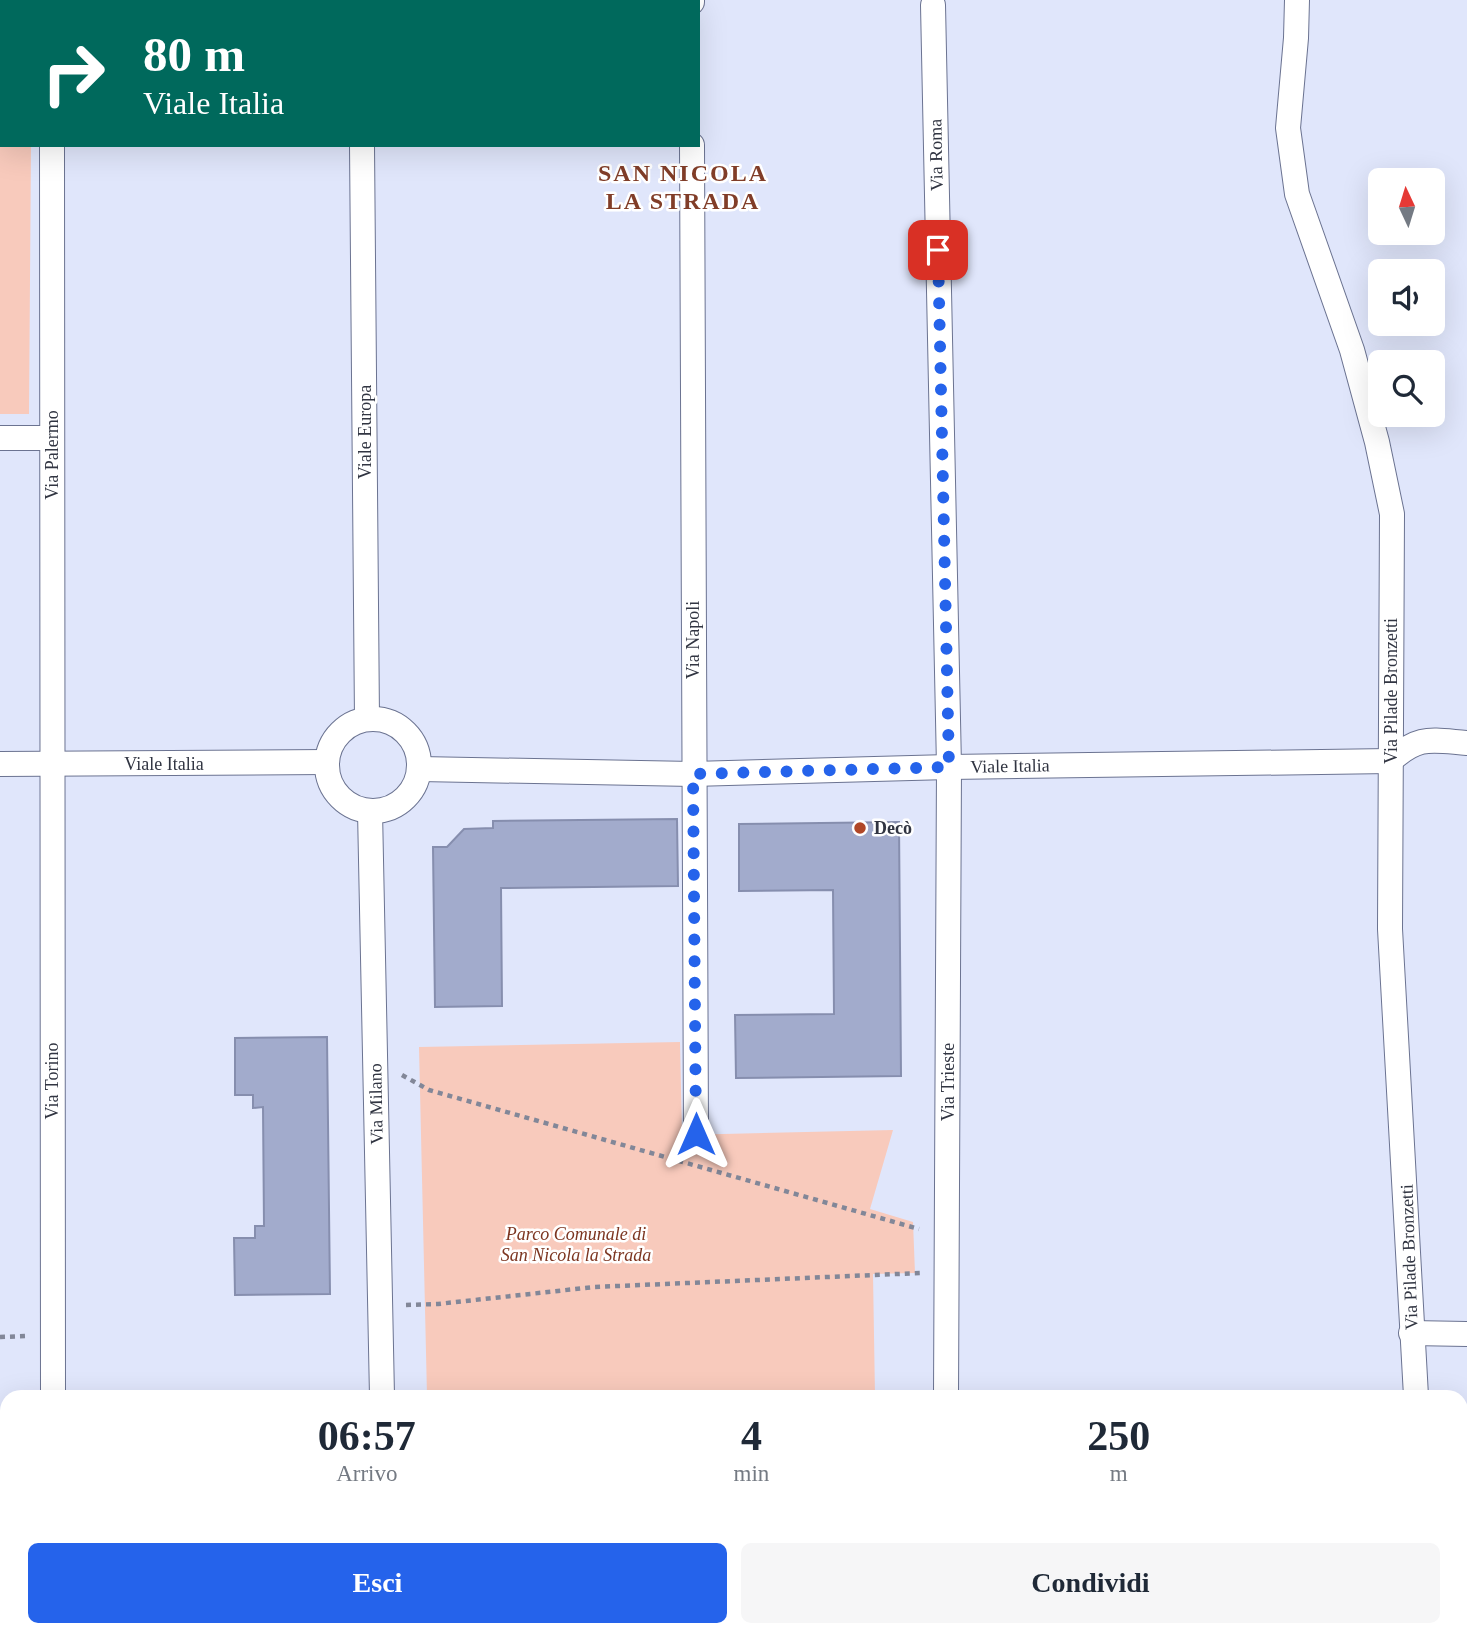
<!DOCTYPE html>
<html lang="it">
<meta charset="utf-8">
<style>
:root{--surface:#fff;--page:#f6f6f7;--text:#1f2937;--muted:#747a83;--accent:#2563eb}
body{margin:0;font-family:Georgia,serif;background:var(--page);color:var(--text);height:100vh;display:flex;flex-direction:column;font-size:26px;white-space:nowrap}
*{box-sizing:border-box;margin:0}
p{font-size:23px;color:var(--muted)}
.icon{flex:none;width:38px;height:38px;fill:none;stroke:currentColor;stroke-width:2;stroke-linecap:round;stroke-linejoin:round}
.map{position:relative;flex:1;overflow:hidden}
.sheet{position:absolute;left:0px;top:1390px;width:1468px;height:247px;display:flex;flex-direction:column;background:var(--surface);border-radius:21px 21px 0 0;box-shadow:0 7px 28px #0002}
.sheet>*{flex:none}
.guide{position:absolute;left:0px;top:0px;width:700px;height:147px;box-shadow:0 7px 28px #0002;background:#00695c;color:#fff;overflow:hidden}
.needle{width:46px;rotate:356deg}
.fabs{position:absolute;left:1368px;top:168px;display:grid;gap:14px}
.fabs a{display:grid;place-items:center;width:77px;height:77px;border-radius:10px;background:var(--surface);box-shadow:0 7px 28px #0002;font-size:35px}
.pin{position:absolute;display:grid;place-items:center;width:60px;height:60px;color:#fff;margin:-30px;border-radius:14px;box-shadow:0 4px 10px #0006}
.me{position:absolute;width:77px;margin:-38px;rotate:0deg;stroke-linejoin:round;filter:drop-shadow(0 0 5px #0008)}
.turn{display:flex;align-items:center;gap:24px;height:147px;padding:0 28px;font-size:32px}
.turn .icon{width:91px;height:91px;stroke-width:2.5}
.turn b{display:block;font-size:49px;line-height:60px}
.eta{display:flex;justify-content:space-evenly;align-items:center;height:119px;text-align:center}
.eta b{font-size:42px;font-weight:700;line-height:49px}
.button{display:flex;gap:14px;margin-top:auto;padding:14px 28px}
.button a{flex:1;height:80px;border-radius:10px;background:var(--accent);color:#fff;font-size:28px;font-weight:700;line-height:80px;text-align:center}
.button a+a{background:var(--page);color:var(--text)}
.map>svg:first-child{display:block}
.green{fill:#f8cabc}
.building{fill:#a2abcc;stroke:#868eae;stroke-width:2}
.lines{fill:none;stroke-linecap:round;stroke-linejoin:round}
.street-casing{stroke:#6b7391;stroke-width:26}
.path{stroke:#828798;stroke-width:4.5;stroke-dasharray:5 5;stroke-linecap:butt}
.street{stroke:#fff;stroke-width:24}
.route{stroke:#2563eb;stroke-width:12;stroke-dasharray:0 21.6}
.poi-dot{fill:#b04727;stroke:#fff;stroke-width:2.5}
.labels{text-anchor:middle;dominant-baseline:central;stroke-width:5;stroke-linejoin:round;paint-order:stroke}
.street-label{font-size:18px;fill:#313542;stroke:#fff}
.poi-label{font-size:18px;font-weight:bold;fill:#313542;stroke:#fff;text-anchor:start}
.park-label{font-size:18px;font-style:italic;fill:#7c3520;stroke:#fff}
.district-label{font-size:24px;font-weight:bold;letter-spacing:2px;fill:#813d28;stroke:#fff}
</style>
<div class="map">
<svg width="1467" height="1636" viewBox="0 0 1467 1636">
<rect width="100%" height="100%" fill="#e0e6fb"/>
<g class="green">
<path d="M0,0h31l-29,2v143h29l-2,269h-29z"/>
<path d="M680,1042l2,93 211,-5 -23,79 43,13 2,51 -42,1 2,122h-448l-8,-349z"/>
</g>
<g class="building">
<path d="M677,819l1,67 -177,2 1,118 -67,1 -2,-160h14l17,-18 29,-1v-7z"/>
<path d="M899,822l2,254 -165,2 -1,-63 99,-1 -1,-124 -94,1v-67z"/>
<path d="M327,1037l3,257 -95,1 -1,-57h21v-12h9l-1,-119 -10,1v-13h-18v-57z"/>
</g>
<g class="lines">
<g class="street-casing">
<g id="street">
<path d="M361,0v2"/>
<path d="M692,0v2"/>
<path d="M1297,0l-1,38 -8,90 9,66 55,156 25,92 15,72 -2,415 26,467"/>
<path d="M52,2v-2"/>
<path d="M933,5l16,762 -3,629"/>
<path d="M52,145l1,1251"/>
<path d="M362,145l5,574"/>
<path d="M692,145l4,989"/>
<path d="M0,438h52"/>
<circle cx="373" cy="765" r="46"/>
<path d="M1390,761c29,-26 40,-21 77,-18"/>
<path d="M0,764l327,-2"/>
<path d="M420,769l273,5 256,-7 441,-6"/>
<path d="M370,811l12,585"/>
<path d="M1411,1333l56,1"/>
<path d="M57,1629v7"/>
<path d="M387,1629v7"/>
<path d="M1433,1629v7"/>
<path d="M945,1636v-7"/>
</g>
</g>
<g class="path">
<path d="M402,1075l27,15 490,139"/>
<path d="M406,1305l32,-1 156,-17 327,-14"/>
<path d="M0,1337l27,-1"/>
</g>
<use href="#street" class="street"/>
</g>
<g class="lines">
<path class="route" d="M696,1134l-3,-360 256,-7 -11,-517"/>
</g>
<circle class="poi-dot" cx="860" cy="828" r="7"/>
<g class="labels">
<g class="street-label">
<text transform="translate(936 155) rotate(-91)">Via Roma</text>
<text transform="translate(365 432) rotate(-90)">Viale Europa</text>
<text transform="translate(52 455) rotate(-90)">Via Palermo</text>
<text transform="translate(693 640) rotate(-90)">Via Napoli</text>
<text transform="translate(1391 691) rotate(-90)">Via Pilade Bronzetti</text>
<text x="164" y="764">Viale Italia</text>
<text transform="translate(1010 766) rotate(-1)">Viale Italia</text>
<text transform="translate(52 1081) rotate(-90)">Via Torino</text>
<text transform="translate(948 1082) rotate(-90)">Via Trieste</text>
<text transform="translate(376 1104) rotate(-91)">Via Milano</text>
<text transform="translate(1409 1257) rotate(-92)">Via Pilade Bronzetti</text>
</g>
<g class="poi-label">
<text x="874" y="828">Decò</text>
</g>
<g class="park-label">
<text x="576" y="1234">Parco Comunale di<tspan x="576" dy="21">San Nicola la Strada</tspan></text>
</g>
<g class="district-label">
<text x="683" y="173">SAN NICOLA<tspan x="683" dy="28">LA STRADA</tspan></text>
</g>
</g>
</svg>
<div class="fabs">
<a><svg class="needle" viewBox="-14 -14 28 28"><path d="M0-13l5 13h-10z" fill="#e53935"/><path d="M0 13l5-13h-10z" fill="#747a83"/></svg></a>
<a><svg class="icon" aria-label="sound" viewBox="0 0 24 24"><path d="M4 9h4l5-4v14l-5-4H4zM17 9q2 3 0 6"/></svg></a>
<a><svg class="icon" aria-label="search" viewBox="0 0 24 24"><circle cx="10" cy="10" r="6"/><path d="M15 15l6 6"/></svg></a>
</div>
<div class="pin" style="left:938px;top:250px;background:#d93025"><svg class="icon" aria-label="arrive" viewBox="0 0 24 24"><path d="M6 21V4h12l-3 4 3 4H6"/></svg></div>
<svg class="me" style="left:696px;top:1134px" viewBox="-20 -20 40 40"><path d="M0-17L14 15 0 8-14 15z" fill="#2563eb" stroke="#fff" stroke-width="4"/></svg>
<div class="guide">
<div class="turn"><svg class="icon" aria-label="right" viewBox="0 0 24 24"><path d="M7 20v-9h11M14 6l5 5-5 5"/></svg><div><b>80 m</b>Viale Italia</div></div>
</div>
<section class="sheet">
<div class="eta">
<div><b>06:57</b><p>Arrivo</p></div>
<div><b>4</b><p>min</p></div>
<div><b>250</b><p>m</p></div>
</div>
<div class="button"><a>Esci</a><a>Condividi</a></div>
</section>
</div>
